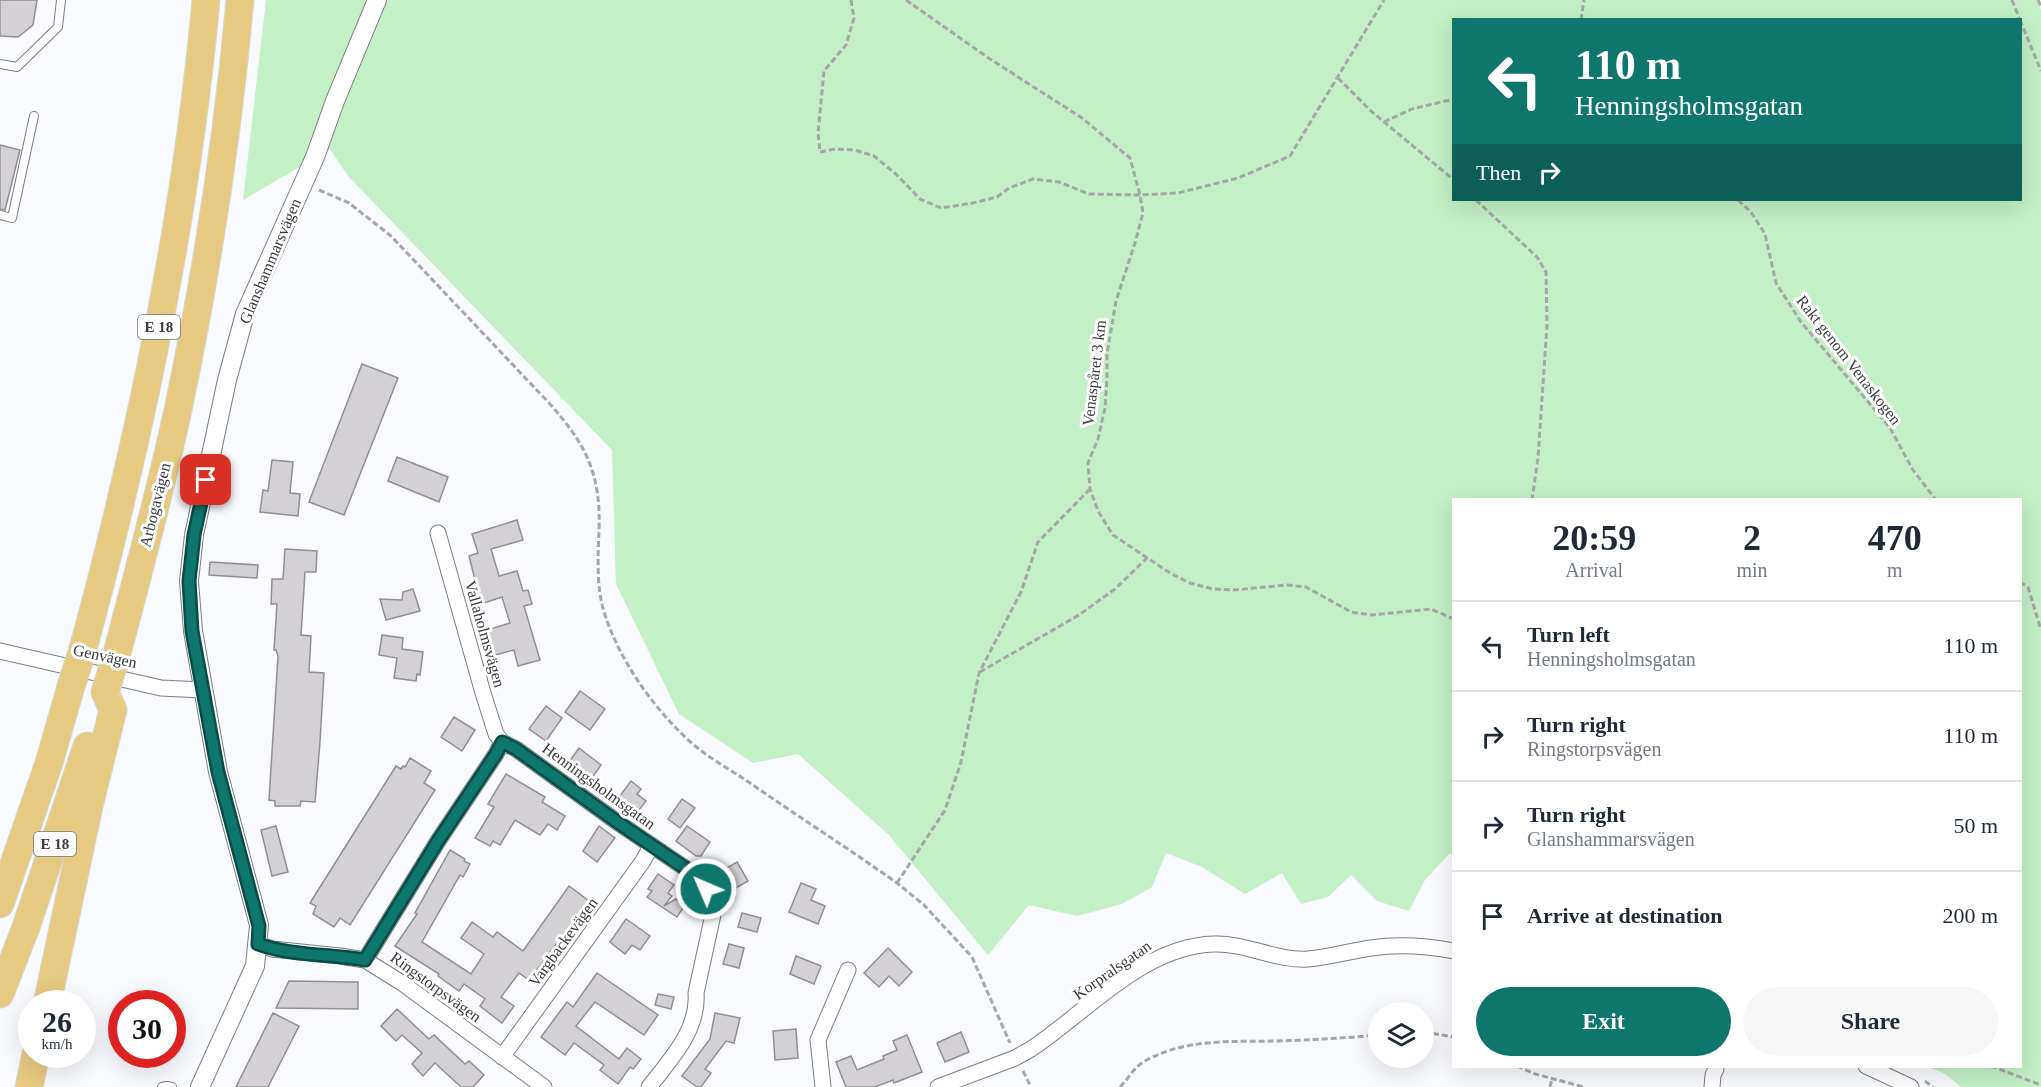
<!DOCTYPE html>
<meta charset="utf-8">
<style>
:root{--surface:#fff;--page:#f6f6f7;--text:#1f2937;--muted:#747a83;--line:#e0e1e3;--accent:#0f766e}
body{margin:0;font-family:Georgia,serif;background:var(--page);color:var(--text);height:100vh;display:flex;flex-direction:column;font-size:22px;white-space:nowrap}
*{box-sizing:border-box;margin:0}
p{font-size:20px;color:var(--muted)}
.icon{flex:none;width:33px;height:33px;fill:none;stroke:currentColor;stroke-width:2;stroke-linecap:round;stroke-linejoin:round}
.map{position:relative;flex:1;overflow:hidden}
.drawer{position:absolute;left:1452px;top:498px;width:570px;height:570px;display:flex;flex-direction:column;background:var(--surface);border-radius:0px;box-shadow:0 6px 24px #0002}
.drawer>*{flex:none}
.guide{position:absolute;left:1452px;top:18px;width:570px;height:183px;border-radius:0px;box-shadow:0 6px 24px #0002;background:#0f766e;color:#fff;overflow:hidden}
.tools{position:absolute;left:1368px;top:1002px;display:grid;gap:12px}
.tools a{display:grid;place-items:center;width:66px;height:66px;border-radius:50%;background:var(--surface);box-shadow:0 6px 24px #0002;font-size:30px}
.speed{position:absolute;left:18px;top:990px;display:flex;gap:12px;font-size:30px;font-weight:700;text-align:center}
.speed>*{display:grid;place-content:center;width:78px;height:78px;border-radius:50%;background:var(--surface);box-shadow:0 6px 24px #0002;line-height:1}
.speed small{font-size:15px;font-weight:400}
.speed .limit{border:9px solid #d22;background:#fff;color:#111}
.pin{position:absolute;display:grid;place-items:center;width:51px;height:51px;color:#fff;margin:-26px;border-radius:12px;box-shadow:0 3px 9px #0006}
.me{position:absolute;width:66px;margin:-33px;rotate:315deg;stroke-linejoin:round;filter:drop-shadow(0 0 4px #0008)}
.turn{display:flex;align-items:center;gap:21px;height:126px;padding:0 24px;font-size:27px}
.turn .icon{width:78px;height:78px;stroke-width:2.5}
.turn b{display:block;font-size:42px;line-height:51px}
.then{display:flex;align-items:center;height:57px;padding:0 24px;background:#0003;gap:12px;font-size:22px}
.eta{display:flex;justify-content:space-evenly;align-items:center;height:102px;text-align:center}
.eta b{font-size:36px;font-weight:800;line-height:42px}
.cta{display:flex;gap:12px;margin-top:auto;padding:12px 24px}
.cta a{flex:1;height:69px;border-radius:36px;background:var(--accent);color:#fff;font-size:24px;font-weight:800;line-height:69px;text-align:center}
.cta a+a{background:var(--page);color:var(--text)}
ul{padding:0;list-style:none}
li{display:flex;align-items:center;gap:18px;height:90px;padding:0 24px;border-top:2px solid var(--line)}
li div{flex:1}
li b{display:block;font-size:22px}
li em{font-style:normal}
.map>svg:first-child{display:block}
.green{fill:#c3f0c5;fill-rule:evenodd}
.building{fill:#d4d1d5;stroke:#928f93;stroke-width:1.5}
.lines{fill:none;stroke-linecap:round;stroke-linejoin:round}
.service-casing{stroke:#7b7e81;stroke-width:10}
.minor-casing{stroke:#7b7e81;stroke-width:17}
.tertiary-casing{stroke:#7b7e81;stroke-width:20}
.motorway-casing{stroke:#d7d8d8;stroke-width:29}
.path{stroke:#a6a7aa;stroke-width:3;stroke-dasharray:6 3;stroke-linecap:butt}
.service{stroke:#fff;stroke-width:8}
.minor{stroke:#fff;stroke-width:15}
.tertiary{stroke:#fff;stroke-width:18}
.motorway{stroke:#e7ca81;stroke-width:27}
.motorway-bridge-casing{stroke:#d7d8d8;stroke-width:29;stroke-linecap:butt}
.motorway-bridge{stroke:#e7ca81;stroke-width:27}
.route-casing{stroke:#0a4d48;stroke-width:15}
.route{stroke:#0f766e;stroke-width:10}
.labels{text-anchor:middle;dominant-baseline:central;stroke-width:6;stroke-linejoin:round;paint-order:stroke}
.shield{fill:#fff;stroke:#747576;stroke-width:1.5}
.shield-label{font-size:15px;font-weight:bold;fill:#393a3c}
.street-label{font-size:16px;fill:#393a3c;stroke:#fff}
</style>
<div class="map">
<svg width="2041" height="1087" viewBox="0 0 2041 1087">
<rect width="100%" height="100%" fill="#f8fafe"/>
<path class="green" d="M266,0h1771l4,10v1077h-80l-16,-13 -16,-7 91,-1v-566h-566l-1,354h-4l-24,26 -16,31 -32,-10 -26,-26 -23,22 -27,7 -19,-31 -37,21 -43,-27 -36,-14 -14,34 -30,17 -45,12 -48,-11 -41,50 -99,-120 -91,-81 -45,9 -74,-49 -63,-130 -4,-134 -264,-274 -18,-27 -87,51zM1454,20h566v180h-566z"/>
<g class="building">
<path d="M0,0h37l-4,25 -15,12 -18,-1z"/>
<path d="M0,145l20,5 -15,60 -5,-1z"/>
<path d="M362,364l36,14 -54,137 -35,-13z"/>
<path d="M397,457l51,20 -9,25 -51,-21z"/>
<path d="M272,460l21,2 -3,31 10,1 -2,22 -38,-4 3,-22 5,1z"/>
<path d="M517,520l6,20 -32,9 8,27 18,-5 6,20 5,-1 4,14 -8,2 16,54 -22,6 -4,-16 -19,5 -8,-25 23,-7 -8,-26 -21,7 -12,-48 9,-3 -6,-19z"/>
<path d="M285,549l32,2 -1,21h-11l-4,63 10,1 -2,36 15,1 -4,69 -5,60 -14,-1 -1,5h-25v-5l-6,-1 9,-144 -2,-6h-2l3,-46h-6l1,-25h11z"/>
<path d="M210,562l48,3 -1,13 -48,-3z"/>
<path d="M413,589l7,22 -34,9 -6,-21 22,1 1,-8z"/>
<path d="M382,635l21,3 -1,11 21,3 -3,23 -3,-1 -1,7 -22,-3 3,-20 -18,-3z"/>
<path d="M580,691l25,18 -15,21 -25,-18z"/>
<path d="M546,706l16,12 -16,23 -17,-12z"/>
<path d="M454,717l21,13 -13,21 -21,-14z"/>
<path d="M579,748l22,17 -9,13 -23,-16z"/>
<path d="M410,758l21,13 -7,12 11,7 -85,135 -10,-7 -6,9 -21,-13 3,-8 -6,-3 86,-137 5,3 2,-3 2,1z"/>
<path d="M506,774l39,23 -3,5 23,14 -8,14 -9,-6 -8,11 -25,-15 -15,25 -7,-4 -3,5 -15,-8 19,-31 -6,-3z"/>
<path d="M631,781l10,8 -4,5 9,7 -10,13 -19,-14z"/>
<path d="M682,799l13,9 -15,20 -12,-9z"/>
<path d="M276,826l12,46 -16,4 -11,-46z"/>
<path d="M599,826l16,12 -18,24 -14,-11z"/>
<path d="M687,826l23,16 -9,14h-5l-20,-15z"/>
<path d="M450,850l15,9 -1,2 6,3 -7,13 -3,-2 -38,67 49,32 13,-20 -23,-16 11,-16 21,15 4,-5 26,19 46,-65 20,15 -60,79 -10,-7 -18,24 13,9 -12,17 -22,-17 5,-7 -21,-15 -5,7 -21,-15 1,-2 -44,-28 22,-32 -2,-1z"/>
<path d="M737,862l11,19 -17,10 -11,-19z"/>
<path d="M658,874l16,11 -6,8 4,3 -8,10 12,-7 9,6 -8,12 -30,-20 5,-6 -4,-2z"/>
<path d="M801,883l15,6 -5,11 14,6 -7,18 -29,-12z"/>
<path d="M742,913l19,5 -4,14 -19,-5z"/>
<path d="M626,919l24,17 -10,14 -8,-5 -7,9 -15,-12z"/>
<path d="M729,944l15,4 -5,20 -16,-4z"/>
<path d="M888,948l24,24 -13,14 -10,-10 -10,11 -15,-14z"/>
<path d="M796,956l25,10 -7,18 -24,-10z"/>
<path d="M597,973l61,42 -14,20 -49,-33 -19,24 43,33 8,-11 14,11 -8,10 -3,-2 -12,17 -18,-14 4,-5 -30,-22 -9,12 -24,-18 26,-35 6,5z"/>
<path d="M289,981l69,1v27l-82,-1z"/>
<path d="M658,994l16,3 -3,12 -16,-4z"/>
<path d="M397,1009l32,30 5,-4 31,29 4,-3 15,14 -11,12h-12l-26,-24 -12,13 -11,-12 10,-11 -20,-18 -6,6 -15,-15z"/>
<path d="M273,1013l26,13 -31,61h-32z"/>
<path d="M715,1013l25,5 -6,25 -8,-2 -21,28 6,4 -10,14h-4l-15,-11 28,-37z"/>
<path d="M796,1029l2,29 -23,2 -2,-29z"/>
<path d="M961,1032l8,20 -24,10 -8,-19z"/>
<path d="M907,1035l15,37 -28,11 -1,-3 -18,7h-29l-10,-25 15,-6 6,14 27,-11 -1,-3 14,-6 -4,-9z"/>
</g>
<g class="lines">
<g class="service-casing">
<g id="service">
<path d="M0,64l17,3 41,-40 3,-27"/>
<path d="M0,215l12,3 22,-102"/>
<path d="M162,1087l5,-1 5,1"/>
</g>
</g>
<g class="minor-casing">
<g id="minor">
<path d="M438,533l45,160 13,41 6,8"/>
<path d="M0,651l161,37 42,2"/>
<path d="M258,944l14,5 68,7 25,4 37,23 142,104"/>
<path d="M365,960l73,-119 58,-87 6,-12 14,7 104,75 65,44 21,21 7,11 1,10 -18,83c3,37 -26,67 -47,94"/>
<path d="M502,1057l141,-196 8,-15"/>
<path d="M1866,1066l45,21"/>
<path d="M823,1087l-5,-47 30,-70"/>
<path d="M938,1087l77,-29 16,-9c56,-37 112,-103 183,-105 32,-1 62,17 94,15 22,-2 42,-8 63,-11 27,-4 56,-2 83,3"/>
<path d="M1712,1087l1,-12 3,-6"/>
</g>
</g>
<g class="tertiary-casing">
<path id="tertiary" d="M200,1087l55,-121 4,-41 -41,-153 -25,-141 -4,-50 5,-46 33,-155 18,-66 70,-157 20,-56 42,-101"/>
</g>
<g class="motorway-casing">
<g id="motorway">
<path d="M83,649c58,-213 103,-429 123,-649"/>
<path d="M116,657c22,-83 45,-167 63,-252 28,-134 49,-269 61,-405"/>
<path d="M0,904l49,-141 23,-80"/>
<path d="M0,994l26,-67 61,-181"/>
<path d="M47,1004l42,-198 24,-96 -8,-18"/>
<path d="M29,1087l7,-33"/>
</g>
</g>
<g class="path">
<path d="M851,0l3,18 -8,27 -22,26 -6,62 2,19 15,-3 20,1 19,6 23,19 23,24 21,9 32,-5 24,-6 12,-9 24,-9 26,3 30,12 51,1 38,-2 60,-15 52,-22 94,-156"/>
<path d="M906,0l81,57 95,61 48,40 10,37 3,18 -8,30 -19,58 -9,53v24l-2,30 -7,31 -10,24 2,26 8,22 15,24 57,38 20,10 23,6 20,1 54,-5 19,2 45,25 21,3 59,-6 23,10"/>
<path d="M2012,0l8,20"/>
<path d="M2038,0l3,6"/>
<path d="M1581,20l3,-20"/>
<path d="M2020,20l21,51"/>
<path d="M1338,78l34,34 82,68"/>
<path d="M1384,122l28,-13 42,-10"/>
<path d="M319,190l30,13 42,33 158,167c37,41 52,71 50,127 -1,28 -3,58 6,85 15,45 45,88 79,121 19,19 44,32 66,47 49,34 99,66 147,100l27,22 48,52 38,86"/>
<path d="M1476,200l61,57 9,15 1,53 -9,133 -6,42"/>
<path d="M1738,200l13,12 14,22 11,49 25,39 89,106 23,42 23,30"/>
<path d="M2020,582l8,5 13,43"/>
<path d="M980,672l99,-57 36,-26 33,-32"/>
<path d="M897,883l48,-73 16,-48 18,-89 42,-81 17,-50 52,-53"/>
<path d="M1424,1032l30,5"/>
<path d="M1517,1066l18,8 49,13"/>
<path d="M1991,1066l50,19"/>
<path d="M1023,1071l8,16"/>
<path d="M1925,1081l8,6"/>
<path d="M1120,1087c9,-9 14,-20 25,-26 41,-23 87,-19 132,-20 34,-1 68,-3 101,-6"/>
<path d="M1550,1087l2,-8"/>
</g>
<use href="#service" class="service"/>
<use href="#minor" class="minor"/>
<use href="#tertiary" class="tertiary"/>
<use href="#motorway" class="motorway"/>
<g class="motorway-bridge-casing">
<g id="motorway-bridge">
<path d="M72,683l11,-34"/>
<path d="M105,692l11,-35"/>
</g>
</g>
<use href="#motorway-bridge" class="motorway-bridge"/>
</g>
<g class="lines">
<g class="route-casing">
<path id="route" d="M206,480l-12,55 -5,46 3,50 26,141 41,154 -1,18c33,12 72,10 107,16l73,-119 58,-87 6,-12 14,7 104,75 65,44 21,21"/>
</g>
<use href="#route" class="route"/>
</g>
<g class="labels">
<g class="shield">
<rect x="138" y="315" width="42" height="24" rx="4.5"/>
<rect x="34" y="832" width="42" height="24" rx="4.5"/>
</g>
<g class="shield-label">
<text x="159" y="327">E 18</text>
<text x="55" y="844">E 18</text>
</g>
<g class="street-label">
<text transform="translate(270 261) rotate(-67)">Glanshammarsvägen</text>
<text transform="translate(1849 360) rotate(52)">Rakt genom Venaskogen</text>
<text transform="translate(1094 373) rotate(-83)">Venaspåret 3 km</text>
<text transform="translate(155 505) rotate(-76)">Arbogavägen</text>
<text transform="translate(485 634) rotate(74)">Vallaholmsvägen</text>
<text transform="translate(105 656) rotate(12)">Genvägen</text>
<text transform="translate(599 786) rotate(36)">Henningsholmsgatan</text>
<text transform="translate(563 942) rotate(-54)">Vargbackevägen</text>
<text transform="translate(1112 970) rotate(-35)">Korpralsgatan</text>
<text transform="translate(436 987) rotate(36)">Ringstorpsvägen</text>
</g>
</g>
</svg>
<div class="tools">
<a><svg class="icon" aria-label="layers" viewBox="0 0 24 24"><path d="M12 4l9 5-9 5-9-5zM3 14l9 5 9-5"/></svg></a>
</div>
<div class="speed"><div>26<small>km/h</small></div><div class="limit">30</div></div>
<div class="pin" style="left:206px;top:480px;background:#d93025"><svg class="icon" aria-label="arrive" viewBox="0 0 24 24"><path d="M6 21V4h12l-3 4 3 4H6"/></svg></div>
<svg class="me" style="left:706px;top:889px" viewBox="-20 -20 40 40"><circle r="17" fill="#0f766e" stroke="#fff" stroke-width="3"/><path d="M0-11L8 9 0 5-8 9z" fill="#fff"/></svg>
<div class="guide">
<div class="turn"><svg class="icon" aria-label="left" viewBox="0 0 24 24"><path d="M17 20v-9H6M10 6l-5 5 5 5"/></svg><div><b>110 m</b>Henningsholmsgatan</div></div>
<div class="then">Then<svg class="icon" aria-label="right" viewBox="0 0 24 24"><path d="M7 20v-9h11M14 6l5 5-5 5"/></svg></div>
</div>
<section class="drawer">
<div class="eta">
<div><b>20:59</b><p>Arrival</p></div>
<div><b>2</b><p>min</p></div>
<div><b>470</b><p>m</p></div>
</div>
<ul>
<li><svg class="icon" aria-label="left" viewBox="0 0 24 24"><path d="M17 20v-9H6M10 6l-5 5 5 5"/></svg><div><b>Turn left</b><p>Henningsholmsgatan</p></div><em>110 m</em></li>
<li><svg class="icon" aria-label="right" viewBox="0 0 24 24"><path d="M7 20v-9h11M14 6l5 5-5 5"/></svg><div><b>Turn right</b><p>Ringstorpsvägen</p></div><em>110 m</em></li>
<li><svg class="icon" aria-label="right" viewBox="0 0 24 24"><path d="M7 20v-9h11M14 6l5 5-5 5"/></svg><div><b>Turn right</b><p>Glanshammarsvägen</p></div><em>50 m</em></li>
<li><svg class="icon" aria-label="arrive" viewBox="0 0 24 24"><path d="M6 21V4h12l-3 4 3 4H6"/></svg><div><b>Arrive at destination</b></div><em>200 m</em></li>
</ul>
<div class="cta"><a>Exit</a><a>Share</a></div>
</section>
</div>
